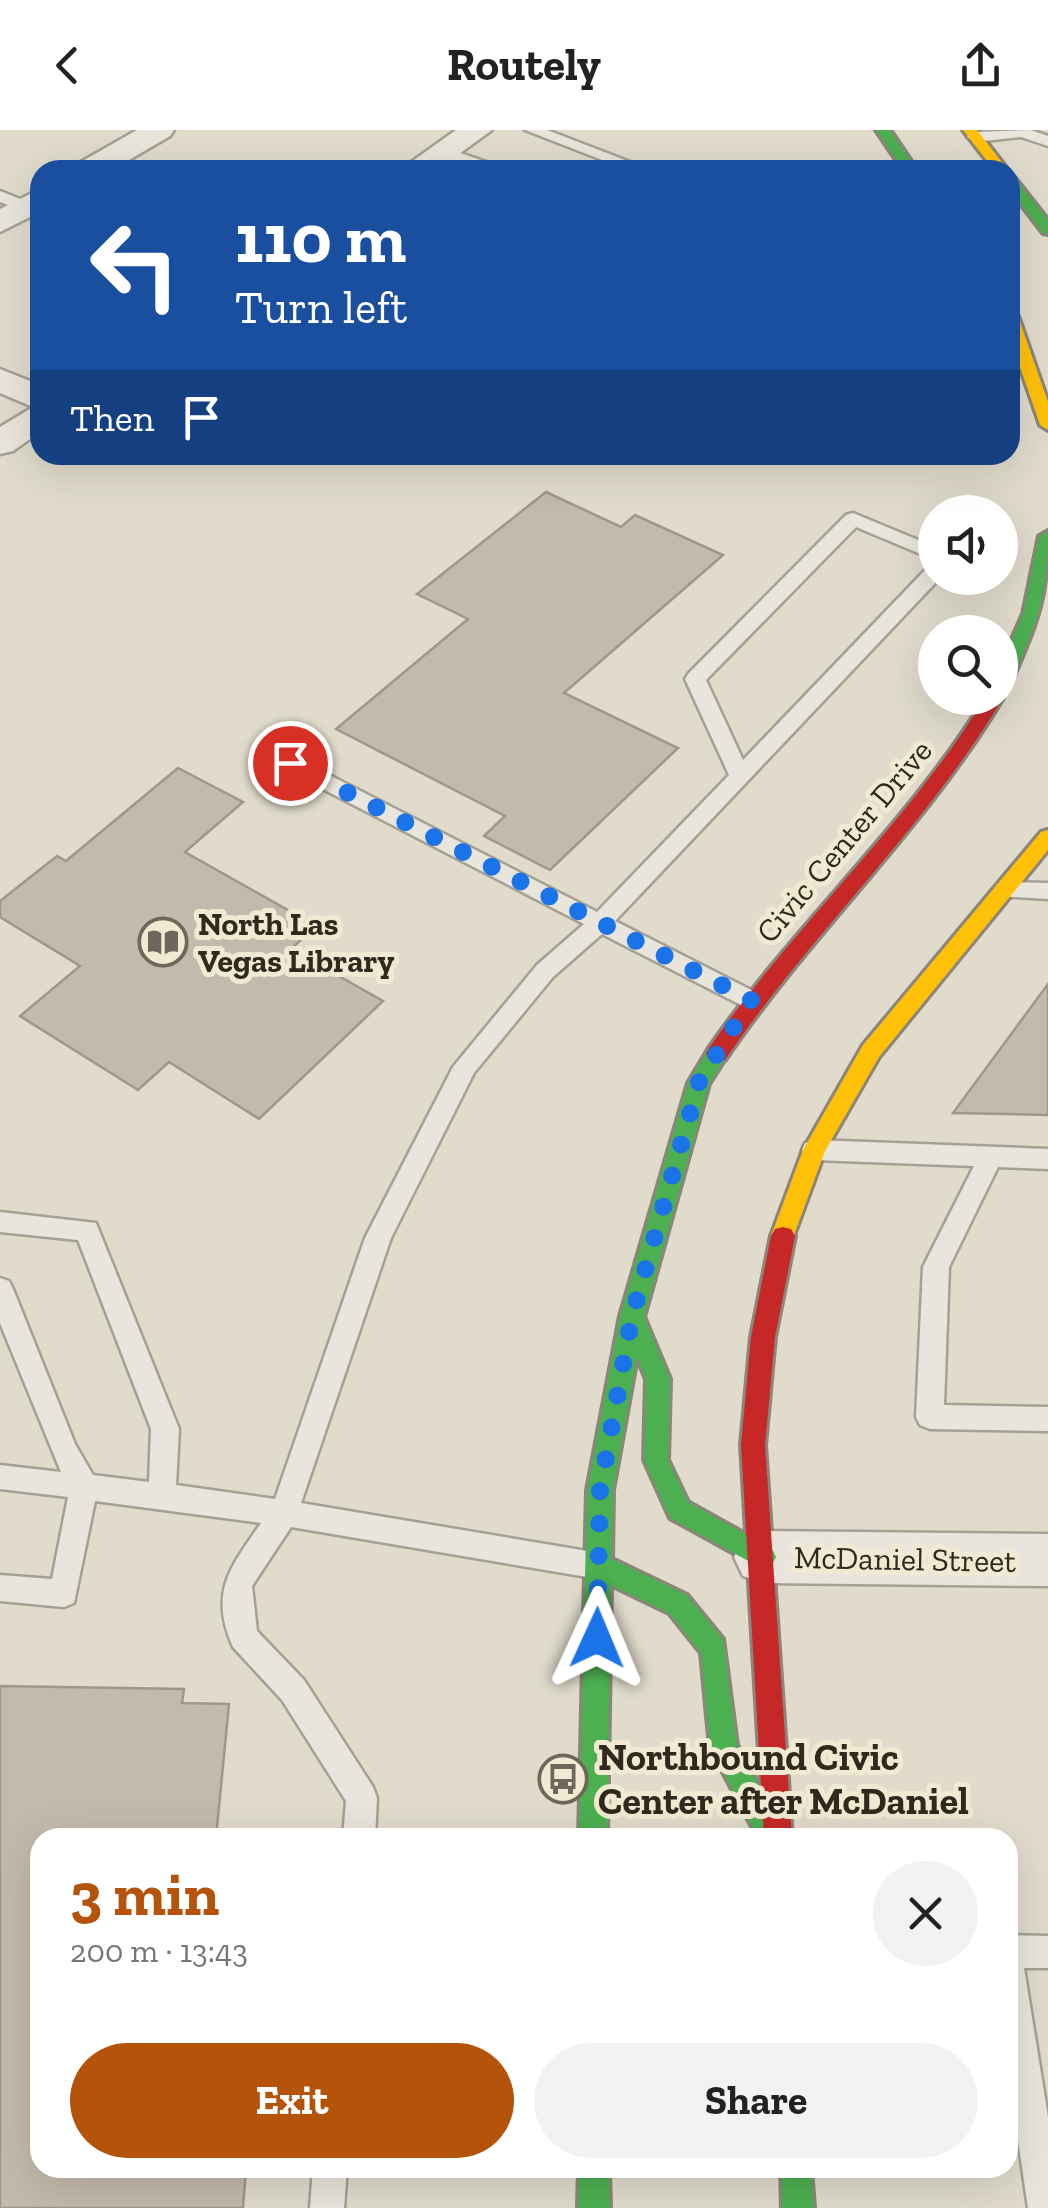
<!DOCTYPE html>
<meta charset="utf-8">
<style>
:root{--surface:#fff;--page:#f2f2f2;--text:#222;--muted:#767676;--accent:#b45309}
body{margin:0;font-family:"Zilla Slab",serif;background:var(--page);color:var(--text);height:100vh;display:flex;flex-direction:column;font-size:38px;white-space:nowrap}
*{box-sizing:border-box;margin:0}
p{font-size:32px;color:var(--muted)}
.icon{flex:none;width:55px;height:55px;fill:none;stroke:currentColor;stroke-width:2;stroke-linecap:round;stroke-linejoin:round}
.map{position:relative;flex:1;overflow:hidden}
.side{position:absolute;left:30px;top:1698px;width:988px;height:350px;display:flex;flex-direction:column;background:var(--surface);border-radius:30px;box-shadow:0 10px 40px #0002}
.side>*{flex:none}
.guide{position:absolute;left:30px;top:30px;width:990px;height:305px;border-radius:30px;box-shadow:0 10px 40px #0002;background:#1a4fa0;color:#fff;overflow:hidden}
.controls{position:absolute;left:918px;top:365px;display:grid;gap:20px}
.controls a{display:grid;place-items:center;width:100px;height:100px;border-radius:50%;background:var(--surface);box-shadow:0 10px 40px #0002;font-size:50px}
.pin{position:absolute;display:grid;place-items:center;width:85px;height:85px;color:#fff;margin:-42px;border:5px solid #fff;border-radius:50%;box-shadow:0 2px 10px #0007}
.me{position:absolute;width:110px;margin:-55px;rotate:1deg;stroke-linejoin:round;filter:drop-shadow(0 0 8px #0008)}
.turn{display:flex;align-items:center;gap:35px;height:210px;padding:0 40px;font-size:45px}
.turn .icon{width:130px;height:130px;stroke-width:2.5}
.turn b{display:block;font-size:70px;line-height:85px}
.then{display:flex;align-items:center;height:95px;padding:0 40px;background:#0003;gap:20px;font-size:38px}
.round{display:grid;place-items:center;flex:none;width:105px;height:105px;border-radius:52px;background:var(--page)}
.headline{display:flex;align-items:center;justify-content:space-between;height:170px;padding:0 40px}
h1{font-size:60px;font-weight:700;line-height:75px;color:var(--accent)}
.button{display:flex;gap:20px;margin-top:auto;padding:20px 40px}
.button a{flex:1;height:115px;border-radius:60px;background:var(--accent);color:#fff;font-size:40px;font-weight:700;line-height:115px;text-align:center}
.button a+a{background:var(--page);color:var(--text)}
header{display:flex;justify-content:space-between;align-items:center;height:130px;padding:0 40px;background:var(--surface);font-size:45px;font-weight:700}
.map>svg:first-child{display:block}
.building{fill:#c3b9ac;stroke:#a0978b;stroke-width:2.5}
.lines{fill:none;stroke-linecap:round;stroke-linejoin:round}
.lane-casing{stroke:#a5a094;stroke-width:5}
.street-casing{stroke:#a5a094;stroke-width:5}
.fast-casing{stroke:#8b857b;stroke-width:6}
.slow-casing{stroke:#8b857b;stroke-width:6}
.jam-casing{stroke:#8b857b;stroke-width:6}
.lane{fill:#e9e5dc;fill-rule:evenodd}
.street{fill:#e9e5dc;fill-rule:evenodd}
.fast{fill:#4caf50;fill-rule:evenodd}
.slow{fill:#ffc107;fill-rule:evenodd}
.jam{fill:#c62828;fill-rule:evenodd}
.route{stroke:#1a73e8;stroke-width:18;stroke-dasharray:0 32.4}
.labels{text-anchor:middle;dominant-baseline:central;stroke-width:10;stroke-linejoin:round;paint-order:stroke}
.street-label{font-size:32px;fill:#32281e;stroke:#f1e9d1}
.poi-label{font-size:32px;font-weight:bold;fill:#32281e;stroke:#f1e9d1;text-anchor:start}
.near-poi-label{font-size:38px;font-weight:bold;fill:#32281e;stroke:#f1e9d1;text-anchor:start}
</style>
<header><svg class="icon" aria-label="back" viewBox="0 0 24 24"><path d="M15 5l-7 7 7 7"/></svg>Routely<svg class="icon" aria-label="share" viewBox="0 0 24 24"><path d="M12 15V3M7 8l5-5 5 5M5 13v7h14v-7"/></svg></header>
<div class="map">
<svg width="1048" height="2078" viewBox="0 0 1048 2078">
<rect width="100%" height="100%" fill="#e0dbcb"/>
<g class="building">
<path d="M546,362l75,35 14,-12 88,40 -159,138 114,55 -128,122 -66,-34 21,-20 -169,-87 132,-110 -51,-25z"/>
<path d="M178,638l65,34 -58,50 131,74 -25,23 92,52 -124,118 -90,-57 -31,28 -118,-74 60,-50 -80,-49v-16l57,-45 9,5z"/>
<path d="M1048,854v131l-95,-2z"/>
<path d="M0,1556l184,3 -2,14 47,1 -13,134h-176v330h206l-3,40h-243z"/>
</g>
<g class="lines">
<g class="lane-casing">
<g id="lane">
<path d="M525,0h22l104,40h-23z"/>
<path d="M1031,0l17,6v10l-27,-9 -46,5 -8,-5 8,-5z"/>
<path d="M443,17l58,20 2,3h-23l-42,-15v-6z"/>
<path d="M0,61l33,13 2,3 -8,5 -27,-10z"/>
<path d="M853,383l82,34v13l-79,-33 -150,153 37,80 185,-193 7,-2v13h5l-325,343 144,73 4,6 -4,6h-16l-141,-72 -49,43 -79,96 -83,165 -90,265 298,50 10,4 4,9 -4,9 -10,4 -308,-52 -39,59 5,45 47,49 69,107 4,11 -2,40h-32l3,-37 -64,-101 -49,-53c-25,-56 -1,-81 28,-124l-166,-22 -21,102 -10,4 -64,-6v-26l52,4 16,-82 -68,-8v-24l61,7 -61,-149v-45l9,3 4,8 62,155 18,31 56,7 2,-53 -73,-189 -78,-8v-20l96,11 83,206 -3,56 99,14 90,-261 88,-171 84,-102 47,-41 -302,-156 -4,-5 4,-5h14l301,154 132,-137 -44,-96 3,-5 158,-159z"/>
<path d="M1005,752l43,1v16l-51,-3 -3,-6 3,-6z"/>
<path d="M814,1010l234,9v20l-50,-2 -49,100 -5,138 104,2v24l-118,-2 -10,-4 -4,-8 7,-150 51,-101 -160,-6 -9,-3 -3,-7 3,-7z"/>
<path d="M1008,1805l40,1v32h-24l24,149v91h-20l-20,-136z"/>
<path d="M313,2038h34l-3,40h-34z"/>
</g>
</g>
<g class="street-casing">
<g id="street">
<path d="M137,0h37l-4,6 -58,34h-38l5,-7z"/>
<path d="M456,0h36l-55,40h-37z"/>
<path d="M40,59v23l-40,20v-23z"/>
<path d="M0,239l40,16v47l-27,19 -13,3v-27l33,-20 -33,-14z"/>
<path d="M763,1401l285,3v52l-285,-3 -20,-7 -9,-19 9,-19z"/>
</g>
</g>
<g class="fast-casing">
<g id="fast">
<path d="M876,0h14l27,40h-14z"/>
<path d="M1010,47l5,1 33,42v14l-5,-1 -33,-43z"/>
<path d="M1048,401c0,70 -12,93 -39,156l-9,6v-27l23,-52 16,-78z"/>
<path d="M717,916l11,8 -19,30 -65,233 26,62 -2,81 20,42 84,47 4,8 -4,8 -9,4 -93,-51 -26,-58 2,-81 -9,-22 -24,133 -1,69 75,36 36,44 14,106 49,90 -28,3 -48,-90 -9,-95 -32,-40 -58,-28 -4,253h-28l8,-348 33,-174 68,-233 21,-35z"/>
<path d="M579,2038h30l1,40h-32z"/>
<path d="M781,2038h30l3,40h-32z"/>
</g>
</g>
<g class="slow-casing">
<g id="slow">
<path d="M963,0h14l31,40h-14z"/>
<path d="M1010,181l8,5 30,86v28l-8,-5 -30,-87z"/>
<path d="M1048,700v20l-169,207 -54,94 -34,92h-16l-4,-7 32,-86 60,-105 178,-213z"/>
</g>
</g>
<g class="jam-casing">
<g id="jam">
<path d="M1001,564l2,4c-79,132 -192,235 -278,362h-16l-3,-6 3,-6c85,-123 198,-223 276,-350h15z"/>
<path d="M783,1097l8,2 4,7 -20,101 -10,108 27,393h-28l-23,-393 10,-108 20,-101 4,-7z"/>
</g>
</g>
<use href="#lane" class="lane"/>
<use href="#street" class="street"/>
<use href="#fast" class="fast"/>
<use href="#slow" class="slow"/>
<use href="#jam" class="jam"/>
</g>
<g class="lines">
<path class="route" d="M290,633l461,237 -52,82 -67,234 -32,174 -3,148"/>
</g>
<defs>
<g id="library-ring" transform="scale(2.5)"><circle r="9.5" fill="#f1e9d1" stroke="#6f675b" stroke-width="1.5"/><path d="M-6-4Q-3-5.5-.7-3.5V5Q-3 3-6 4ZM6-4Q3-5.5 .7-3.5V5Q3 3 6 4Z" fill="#6f675b"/></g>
<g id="bus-ring" transform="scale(2.5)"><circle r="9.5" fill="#f1e9d1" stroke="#6f675b" stroke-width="1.5"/><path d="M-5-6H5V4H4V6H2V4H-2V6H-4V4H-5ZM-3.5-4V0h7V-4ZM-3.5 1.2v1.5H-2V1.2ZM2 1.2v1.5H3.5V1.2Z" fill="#6f675b"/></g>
</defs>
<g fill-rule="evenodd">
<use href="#library-ring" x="163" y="812"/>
<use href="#bus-ring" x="563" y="1649"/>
</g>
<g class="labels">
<g class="street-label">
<text transform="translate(844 711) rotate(-50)">Civic Center Drive</text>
<text transform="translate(905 1429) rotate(1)">McDaniel Street</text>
</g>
<g class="poi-label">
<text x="198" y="794">North Las<tspan x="198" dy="37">Vegas Library</tspan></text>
</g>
<g class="near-poi-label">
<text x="598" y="1627">Northbound Civic<tspan x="598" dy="44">Center after McDaniel</tspan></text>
</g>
</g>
</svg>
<div class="controls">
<a><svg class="icon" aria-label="sound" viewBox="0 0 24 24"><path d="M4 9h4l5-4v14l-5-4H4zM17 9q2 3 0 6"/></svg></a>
<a><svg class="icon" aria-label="search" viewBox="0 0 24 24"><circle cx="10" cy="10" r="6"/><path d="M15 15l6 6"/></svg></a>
</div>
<div class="pin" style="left:290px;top:633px;background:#d93025"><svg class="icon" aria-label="arrive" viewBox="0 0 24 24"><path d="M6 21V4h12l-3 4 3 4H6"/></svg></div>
<svg class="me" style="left:597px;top:1508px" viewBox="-20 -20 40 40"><path d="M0-17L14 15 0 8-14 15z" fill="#1a73e8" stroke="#fff" stroke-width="4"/></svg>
<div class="guide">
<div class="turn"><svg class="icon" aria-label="left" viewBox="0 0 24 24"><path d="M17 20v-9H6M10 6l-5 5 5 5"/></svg><div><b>110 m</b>Turn left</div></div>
<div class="then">Then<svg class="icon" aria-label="arrive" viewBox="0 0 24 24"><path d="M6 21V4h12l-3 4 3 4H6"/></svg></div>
</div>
<section class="side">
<div class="headline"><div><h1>3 min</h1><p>200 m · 13:43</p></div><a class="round"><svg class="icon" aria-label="close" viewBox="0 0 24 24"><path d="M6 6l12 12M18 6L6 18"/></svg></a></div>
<div class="button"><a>Exit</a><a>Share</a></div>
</section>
</div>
